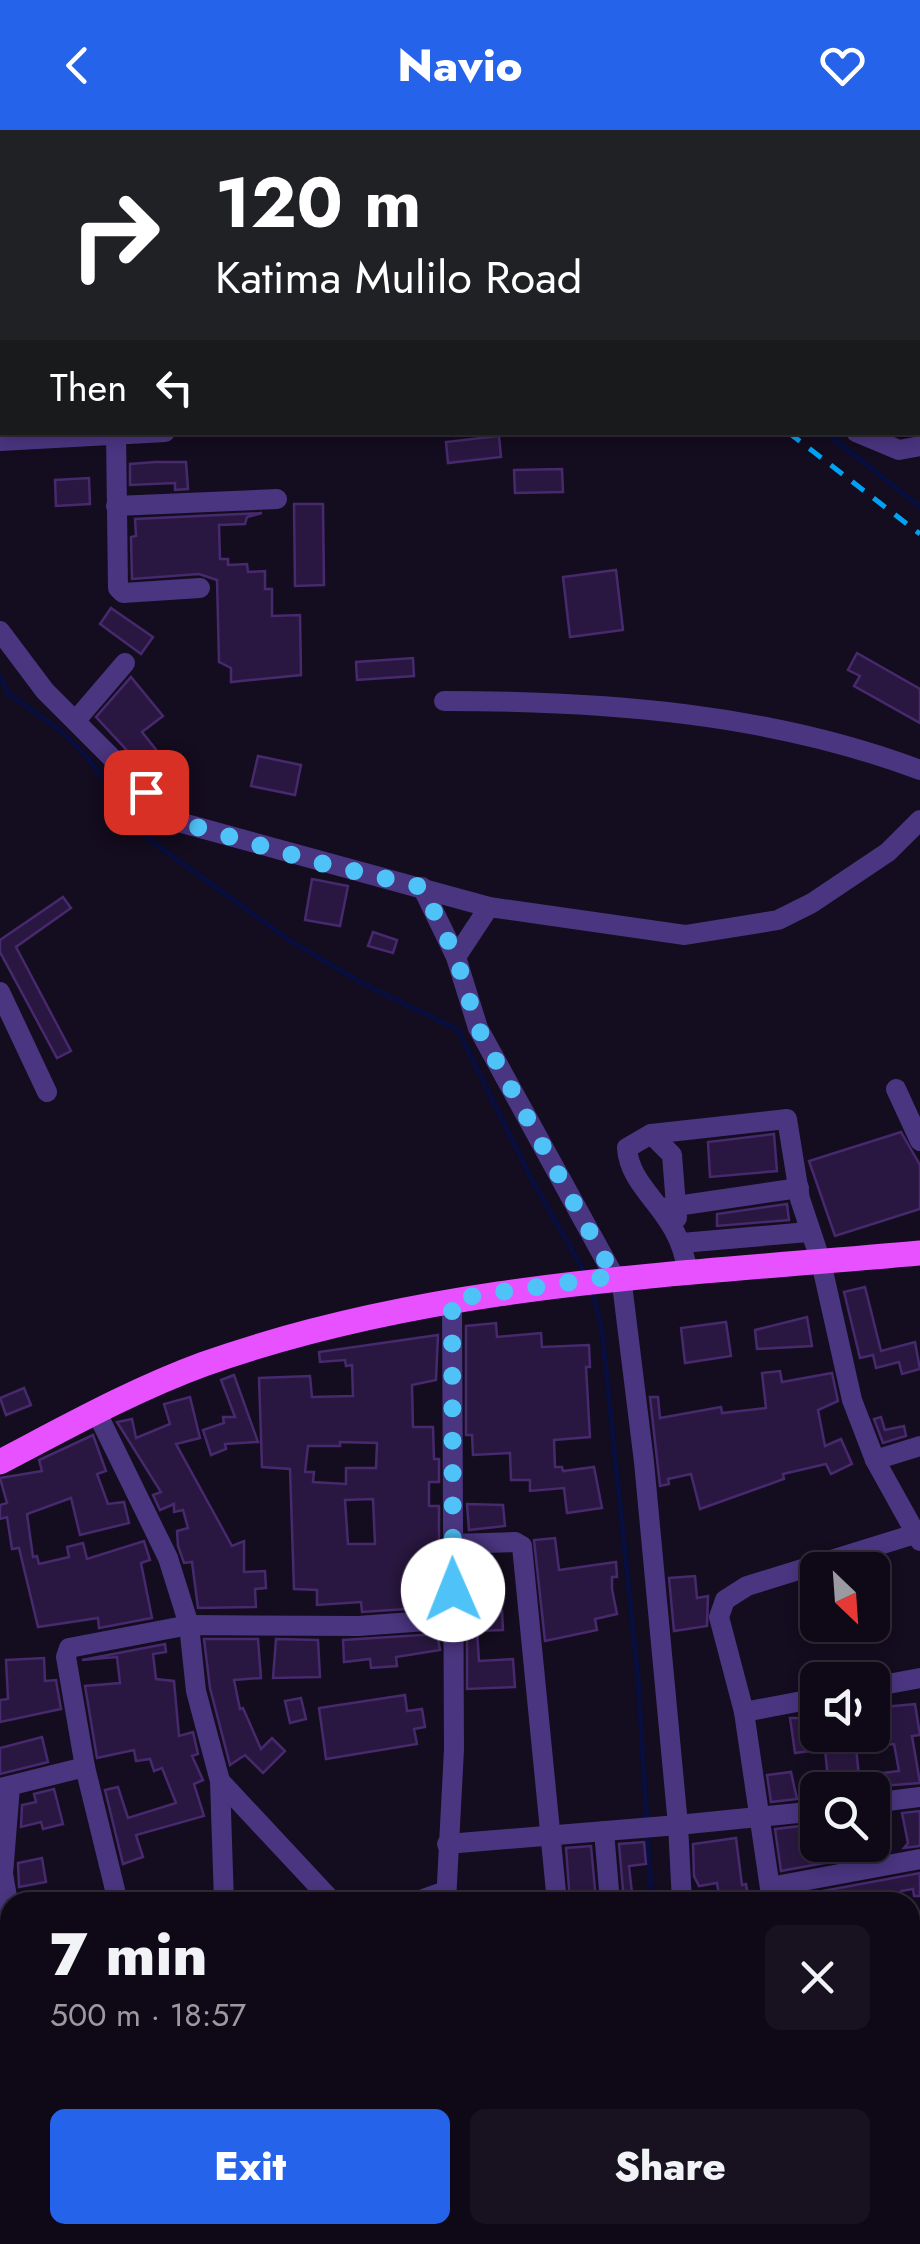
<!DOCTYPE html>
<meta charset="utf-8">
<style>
:root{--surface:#0f0917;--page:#181220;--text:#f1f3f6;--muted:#9b9aa1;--line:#2f2a36;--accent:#2563eb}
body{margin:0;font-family:Jost,sans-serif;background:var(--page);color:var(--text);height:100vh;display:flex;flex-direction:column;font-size:38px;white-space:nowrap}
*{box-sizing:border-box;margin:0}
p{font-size:32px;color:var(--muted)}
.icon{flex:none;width:55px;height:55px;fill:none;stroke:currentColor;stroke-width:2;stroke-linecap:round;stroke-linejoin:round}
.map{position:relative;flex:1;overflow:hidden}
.drawer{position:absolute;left:0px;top:1762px;width:920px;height:352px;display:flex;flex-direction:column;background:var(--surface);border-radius:30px 30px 0 0;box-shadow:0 5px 15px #0003,0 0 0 2px var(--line)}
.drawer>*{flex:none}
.guide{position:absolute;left:0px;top:0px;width:920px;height:305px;box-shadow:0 5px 15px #0003,0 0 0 2px var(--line);background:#202124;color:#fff;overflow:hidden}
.needle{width:65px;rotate:155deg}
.controls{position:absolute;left:800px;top:1422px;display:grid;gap:20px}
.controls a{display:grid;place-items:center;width:90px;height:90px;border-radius:15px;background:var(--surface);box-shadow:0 5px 15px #0003,0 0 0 2px var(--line);font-size:50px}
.pin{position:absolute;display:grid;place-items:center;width:85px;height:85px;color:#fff;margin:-42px;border-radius:20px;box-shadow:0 5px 15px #0006}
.me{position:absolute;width:110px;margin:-55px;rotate:359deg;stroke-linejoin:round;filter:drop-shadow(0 0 8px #0008)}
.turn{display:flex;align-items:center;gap:35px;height:210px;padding:0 50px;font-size:45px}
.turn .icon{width:130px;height:130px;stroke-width:2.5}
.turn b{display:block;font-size:70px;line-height:85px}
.then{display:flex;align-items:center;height:95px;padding:0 50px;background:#0003;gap:20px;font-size:38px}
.round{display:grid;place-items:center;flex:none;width:105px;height:105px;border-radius:15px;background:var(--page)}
.overview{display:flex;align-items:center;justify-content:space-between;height:170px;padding:0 50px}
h1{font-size:60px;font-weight:800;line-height:75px}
.button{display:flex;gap:20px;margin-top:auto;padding:20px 50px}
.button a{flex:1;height:115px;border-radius:15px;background:var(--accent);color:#fff;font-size:40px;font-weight:800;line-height:115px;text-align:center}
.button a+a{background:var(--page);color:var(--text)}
header{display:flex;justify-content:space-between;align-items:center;height:130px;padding:0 50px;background:var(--accent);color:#fff;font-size:45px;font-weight:800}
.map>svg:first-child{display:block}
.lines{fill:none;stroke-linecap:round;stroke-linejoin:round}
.stream{stroke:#080e3d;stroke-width:5}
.building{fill:#2a1741;stroke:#47296d;stroke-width:2.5;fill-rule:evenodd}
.minor{stroke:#4a3580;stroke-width:20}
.major{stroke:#e751ff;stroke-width:25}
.rail{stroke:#00a2f5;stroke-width:5;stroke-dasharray:15 12;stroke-linecap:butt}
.route{stroke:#4fc3f7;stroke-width:18;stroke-dasharray:0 32.4}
</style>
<header><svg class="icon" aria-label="back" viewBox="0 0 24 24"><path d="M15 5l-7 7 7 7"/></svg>Navio<svg class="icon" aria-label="heart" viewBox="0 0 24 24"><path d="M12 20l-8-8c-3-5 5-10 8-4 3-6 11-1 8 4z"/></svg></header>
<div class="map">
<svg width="920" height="2114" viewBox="0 0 920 2114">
<rect width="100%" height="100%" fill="#140c1f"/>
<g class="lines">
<g class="stream">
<path d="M825,302l95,75"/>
<path d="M0,546l8,17 53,38 27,27 59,80 145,104 70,41 96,47 74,150 53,93"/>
<path d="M593,1162l9,39 36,347 9,145"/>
<path d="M647,1704l5,68"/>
<path d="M555,2114l5,-9"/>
</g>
</g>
<g class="building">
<path d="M499,306l2,21 -53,6 -2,-21z"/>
<path d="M155,332h31l2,27 -13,1v-7l-45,2v-21z"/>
<path d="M562,339l1,23 -48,1 -1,-23z"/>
<path d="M89,348l1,26 -34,2 -1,-26z"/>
<path d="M294,374h29l1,81 -29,1z"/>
<path d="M262,383l-15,4 -2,7 -26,1 1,34h8v6l19,-1 1,8 17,-1v18h7v27l28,-1 1,60 -70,7v-14l-12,-6 -2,-82 -18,-6 -67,5 -1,-42 5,-1 -1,-17z"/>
<path d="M616,440l7,60 -53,7 -7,-60z"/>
<path d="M111,478l42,29 -12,17 -41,-30z"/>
<path d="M857,523l63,36v34l-66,-37 6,-10 -12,-6z"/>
<path d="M413,528l1,18 -57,4 -1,-18z"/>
<path d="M131,547l32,39 -21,16 43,54 -14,12 -75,-81z"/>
<path d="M258,626l43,9 -6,30 -44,-9z"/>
<path d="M312,749l36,7 -8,40 -35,-6z"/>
<path d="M63,767l8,11 -55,39 55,104 -14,7 -57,-106v-12z"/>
<path d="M373,802l24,8 -4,13 -25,-7z"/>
<path d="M901,1002l19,33v44l-85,27 -26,-75z"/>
<path d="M774,1004l3,37 -67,6 -2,-35z"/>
<path d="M787,1074l2,16 -72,6v-12z"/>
<path d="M865,1157l16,64 34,-9 5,27 -18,5 -3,-12 -23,6 -3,-13 -13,3 -16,-66z"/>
<path d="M807,1187l5,29 -55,3 -2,-19z"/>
<path d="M726,1192l5,34 -46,7 -4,-35z"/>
<path d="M496,1193l1,14 44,-4 1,14 47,-2 1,22h-4l4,70 -36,3 1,27h7l1,4 31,-4 8,41 -35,5 -3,-25 -34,3v-11h-19l-1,-27 -37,2 -1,-20h-6v-109z"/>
<path d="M438,1205l-2,45 -24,5 1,42h20l1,32h5v23h-10v24h10v64l-19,3 1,35 -59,4 -1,-10 -44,3v-15l-23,-1 -4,-120 -28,-2 -3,-89 51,-2 2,21 41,-1 -1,-31 -6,1 -1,-6 -25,2 -1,-10zM340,1312l37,1 -1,25h-30v16l-33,-2 1,-10h-9l3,-26h32zM373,1369l2,45h-27l-3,-44z"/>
<path d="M780,1241l2,11 50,-9 6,28 -20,9 7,36 16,-7 11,25 -21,10 -5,-10 -43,10 1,5 -84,30 -9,-35 -23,5 1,5 -9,2 -10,-89h8l2,21 61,-11 1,6 44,-5 -4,-35z"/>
<path d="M234,1245l24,67 -33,2 1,5 -15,6 -8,-25 21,-7 -1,-6h12l-14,-37z"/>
<path d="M24,1258l7,17 -25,10 -6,-17z"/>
<path d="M190,1267l10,41 -24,6 56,102 12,-5v31l21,-1 1,17 -11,1 1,18 -58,1 -6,-46 -8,1 -6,-17 -1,-15 11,-3 -5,-18 -9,2v-8l-14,6 -7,-15 8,-3 -44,-70 15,-3 4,19 34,-14 -6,-20z"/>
<path d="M881,1287l4,13 19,-4 2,10 -23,7 -9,-24z"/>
<path d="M93,1305l13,36 -9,3 11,30 16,-2 5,21 -49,12 -9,-37 -44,16 6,43 4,-1 2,8 30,-7 -2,-10 16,-4 4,16 57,-18 6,19 -9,3 11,55 -53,10 -1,-10 -60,9 -19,-79 -7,1 -5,-32 -7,2v-14l7,-2 -7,-25 42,-7 -3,-11z"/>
<path d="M467,1374l36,1 2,21 -36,4z"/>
<path d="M555,1408l4,32 57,-8 1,15h-5v12l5,25 -22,5 2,11 -52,11 -11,-101z"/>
<path d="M492,1426l-1,56 11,-1 1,19 -26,1 2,30 34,-2 2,28 -48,2v-132z"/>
<path d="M695,1446l2,22 11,-2 -1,30 -33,5 -5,-53z"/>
<path d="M437,1504l3,16 -44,7 1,9 -26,2 -1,-9 -26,3 -1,-22z"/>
<path d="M204,1509h54l3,39 -27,2 6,29 3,-1 18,41 11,-11 13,13 -22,22 -18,-18 -15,10 -20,-77z"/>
<path d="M276,1509l42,1 2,37 -47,1z"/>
<path d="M165,1514l1,8 -13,2 3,25 18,2 5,55 14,-4 5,22 -6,2 11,24 -9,4 10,32 -68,19 7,22 -20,7 -18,-74 13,-3 10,31 48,-15 -14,-35 -8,3 -4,-12 -14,2 -2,-11 -37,8 -12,-72 35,-3 -3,-26 -35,3z"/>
<path d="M44,1528l1,23 11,-1 5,29 -61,13v-22l8,-1 -2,-39z"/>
<path d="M405,1565l2,16 15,-2 3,18 -11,2 3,15 -91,15 -7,-51z"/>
<path d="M301,1568l5,21 -16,4 -5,-22z"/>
<path d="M915,1574l5,31 -8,1 8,47 -91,7 -4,-41 -30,4 -5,-35h24l2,17h56v-27zM894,1614l5,27 -40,5 -3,-28z"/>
<path d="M42,1607l6,25 -48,12v-26z"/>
<path d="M791,1642l6,27 -26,3 -4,-27z"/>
<path d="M54,1659l9,35 -20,5 -2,-7 -20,5 1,-22 14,-3 -2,-8z"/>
<path d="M920,1681v35l-16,2 4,-5 -6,-30z"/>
<path d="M801,1696l2,11 15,-2v10h54l1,9 -92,17 -6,-42z"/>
<path d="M736,1708l6,47 4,-1 3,18h-29l-3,-19 -18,3 -5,-10 -1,-32z"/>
<path d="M644,1712l2,22 -17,2 4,36h-9l-5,-58z"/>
<path d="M591,1716l5,54 -26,2 -4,-54z"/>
<path d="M42,1728l4,24 -27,5 -1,-24z"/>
<path d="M920,1743v23h-6l-1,-7 -12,2 1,8 -21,3h-96v-4z"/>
</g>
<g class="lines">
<g class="minor">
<path d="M223,0v2"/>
<path d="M437,0l2,2"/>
<path d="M666,0l1,2"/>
<path d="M801,0v2"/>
<path d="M918,69h2"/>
<path d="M0,145l2,-1"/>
<path d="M0,229h2"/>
<path d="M116,302l2,156 5,5 77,-5"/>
<path d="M856,302l43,18 21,-4"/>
<path d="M0,311l165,-9"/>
<path d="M116,376l161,-7"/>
<path d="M0,501l45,60 130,130 314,86 196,28 93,-15 34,-17 76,-51 32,-32"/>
<path d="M444,571c160,0 325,12 476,69"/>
<path d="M77,589l48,-56"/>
<path d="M422,757l34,70"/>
<path d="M489,777l-33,50 22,71 136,248"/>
<path d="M0,862l47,100"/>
<path d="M896,959l24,52"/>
<path d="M651,1004l21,21 5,63"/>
<path d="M663,1078l136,-20"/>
<path d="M682,1113l126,-11"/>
<path d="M687,1141c-7,-61 -57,-79 -60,-123l24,-14 136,-15 13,80 21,63 31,138 23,60 45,81"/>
<path d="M96,1281l72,147 21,67 7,66 24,90 4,121"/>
<path d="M875,1330l45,-14"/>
<path d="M453,1414l62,-2 7,4 35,356"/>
<path d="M872,1557l48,-9"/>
<path d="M744,1582l74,-14"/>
<path d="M220,1651l113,121"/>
<path d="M0,1658l85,-21"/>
<path d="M872,1673l48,-6"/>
<path d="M604,1701l6,71"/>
<path d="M447,1714l231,-19 -34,-363 -23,-186"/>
<path d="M770,1757l150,-28"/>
<path d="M118,1772l-33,-135 -19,-110 3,-9 120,-23 169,1 96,-7"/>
<path d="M415,1772l31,-11"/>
<path d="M446,1772l8,-153 -2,-450"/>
<path d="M682,1772l-4,-77 140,-14"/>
<path d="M772,1772l-28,-190 -25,-95 6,-17 22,-14 168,-52"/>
<path d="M10,1784l-7,-40 7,-87"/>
<path d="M910,1843l10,-2"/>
<path d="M910,1961l10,-2"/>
<path d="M0,2071l10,-7"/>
<path d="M910,2083l10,-1"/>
<path d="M272,2105l4,9"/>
<path d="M808,2105l1,9"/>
<path d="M391,2114l3,-9"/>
<path d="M450,2114l1,-9"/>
<path d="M720,2114l56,-9"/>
</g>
<path class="major" d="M0,1332c67,-35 133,-72 204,-98 232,-82 474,-89 716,-111"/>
<g class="rail">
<path d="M410,0l2,2"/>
<path d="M788,302l132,102"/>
</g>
</g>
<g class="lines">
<path class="route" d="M146,662l30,29 144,42 102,24 34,70 22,71 136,248 -162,23 1,291"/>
</g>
</svg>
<div class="controls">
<a><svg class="needle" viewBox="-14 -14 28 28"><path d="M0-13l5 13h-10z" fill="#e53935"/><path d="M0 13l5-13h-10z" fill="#9b9aa1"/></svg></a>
<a><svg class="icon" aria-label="sound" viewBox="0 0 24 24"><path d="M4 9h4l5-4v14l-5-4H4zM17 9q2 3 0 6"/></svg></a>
<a><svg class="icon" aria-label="search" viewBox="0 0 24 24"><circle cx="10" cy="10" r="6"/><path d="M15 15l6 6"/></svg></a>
</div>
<div class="pin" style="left:146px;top:662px;background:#d93025"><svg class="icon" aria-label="arrive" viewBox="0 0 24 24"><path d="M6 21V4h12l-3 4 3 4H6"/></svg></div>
<svg class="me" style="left:453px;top:1460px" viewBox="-20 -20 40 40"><circle r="19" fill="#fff"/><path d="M0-13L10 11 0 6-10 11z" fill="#4fc3f7"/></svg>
<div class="guide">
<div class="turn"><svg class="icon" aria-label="right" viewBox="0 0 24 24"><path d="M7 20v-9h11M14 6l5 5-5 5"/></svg><div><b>120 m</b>Katima Mulilo Road</div></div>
<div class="then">Then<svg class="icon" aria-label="left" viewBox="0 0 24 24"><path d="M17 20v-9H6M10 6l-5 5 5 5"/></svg></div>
</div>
<section class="drawer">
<div class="overview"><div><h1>7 min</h1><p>500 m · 18:57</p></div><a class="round"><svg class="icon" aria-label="close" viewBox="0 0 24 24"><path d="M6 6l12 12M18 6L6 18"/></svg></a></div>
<div class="button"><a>Exit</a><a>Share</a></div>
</section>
</div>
